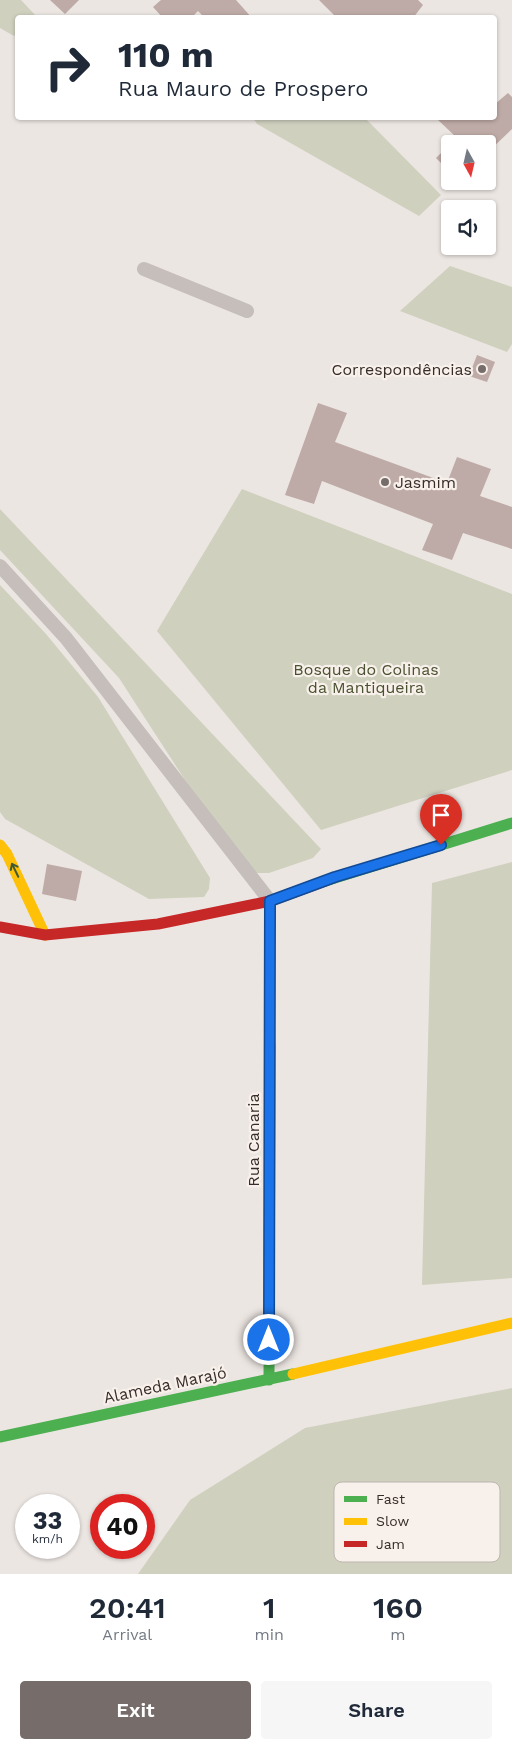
<!DOCTYPE html>
<meta charset="utf-8">
<style>
:root{--surface:#fff;--page:#f6f6f7;--text:#1f2937;--muted:#747a83;--accent:#766d6a}
body{margin:0;font-family:"Work Sans",sans-serif;background:var(--page);color:var(--text);height:100vh;display:flex;flex-direction:column;font-size:19px;white-space:nowrap}
*{box-sizing:border-box;margin:0}
p{font-size:16px;color:var(--muted)}
.icon{flex:none;width:28px;height:28px;fill:none;stroke:currentColor;stroke-width:2;stroke-linecap:round;stroke-linejoin:round}
.map{position:relative;height:1574px;overflow:hidden}
.drawer{display:flex;flex-direction:column;background:var(--surface);flex:1}
.drawer>*{flex:none}
.banner{position:absolute;left:15px;top:15px;width:482px;height:105px;border-radius:5px;box-shadow:0 1px 4px #0004;background:#fff;color:var(--text);overflow:hidden}
.needle{width:32px;rotate:172deg}
.buttons{position:absolute;left:441px;top:135px;display:grid;gap:10px}
.buttons a{display:grid;place-items:center;width:55px;height:55px;border-radius:5px;background:var(--surface);box-shadow:0 1px 4px #0004;font-size:25px}
.speed{position:absolute;left:15px;top:1494px;display:flex;gap:10px;font-size:25px;font-weight:700;text-align:center}
.speed>*{display:grid;place-content:center;width:65px;height:65px;border-radius:50%;background:var(--surface);box-shadow:0 1px 4px #0004;line-height:1}
.speed small{font-size:12px;font-weight:400}
.speed .limit{border:8px solid #d22;background:#fff;color:#111}
.pin{position:absolute;display:grid;place-items:center;width:42px;height:42px;color:#fff;margin:-51px -21px;border-radius:50% 50% 50% 0;rotate:-45deg;box-shadow:0 0 5px #0007}
.pin .icon{rotate:45deg}
.me{position:absolute;width:55px;margin:-28px;rotate:0deg;stroke-linejoin:round;filter:drop-shadow(0 0 4px #0008)}
.turn{display:flex;align-items:center;gap:18px;height:105px;padding:0 20px;font-size:22px}
.turn .icon{width:65px;height:65px;stroke-width:2.5}
.turn b{display:block;font-size:35px;line-height:42px}
.eta{display:flex;justify-content:space-evenly;align-items:center;height:85px;text-align:center}
.eta b{font-size:30px;font-weight:600;line-height:35px}
.cta{display:flex;gap:10px;margin-top:auto;padding:10px 20px}
.cta a{flex:1;height:58px;border-radius:5px;background:var(--accent);color:#fff;font-size:20px;font-weight:600;line-height:58px;text-align:center}
.cta a+a{background:var(--page);color:var(--text)}
.map>svg:first-child{display:block}
.green{fill:#cfd0be}
.building{fill:#beaaa6}
.lines{fill:none;stroke-linecap:round;stroke-linejoin:round}
.lane{stroke:#c5bebb;stroke-width:14}
.fast{stroke:#4caf50;stroke-width:11}
.slow{stroke:#ffc107;stroke-width:11}
.jam{stroke:#c62828;stroke-width:11}
.oneway{stroke:#3e5a37}
.route-casing{stroke:#114b97;stroke-width:12}
.route{stroke:#1a73e8;stroke-width:9}
.poi-dot{fill:#766d6a;stroke:#f8f0ea;stroke-width:2}
.labels{text-anchor:middle;dominant-baseline:central;stroke-width:4.5;stroke-linejoin:round;paint-order:stroke}
.poi-label{font-size:16px;fill:#362c2a;stroke:#f8f0ea;text-anchor:end}
.park-label{font-size:16px;fill:#4a5130;stroke:#f8f0ea}
.street-label{font-size:16px;fill:#362c2a;stroke:#f8f0ea}
.key{fill:#f8f0ea;stroke:#beb5b0;stroke-width:1}
.key-label{font-size:14px;fill:#362c2a}
</style>
<div class="map">
<svg width="512" height="1574" viewBox="0 0 512 1574">
<rect width="100%" height="100%" fill="#ece6e2"/>
<g class="green">
<path d="M0,0h21l15,16 -1,1 -17,1 -1,15 -3,3 -14,-8z"/>
<path d="M253,118h112l76,77 -22,21 -162,-92z"/>
<path d="M450,266l62,21v57l-5,8 -107,-41z"/>
<path d="M242,489l270,105v176l-191,60 -164,-199z"/>
<path d="M0,509l321,340 -8,9 -44,15h-16l-13,-8 -121,-187 -119,-128z"/>
<path d="M0,585l46,49 52,63 112,181 -1,11 -5,8 -55,2 -144,-80 -5,-7z"/>
<path d="M512,862v416l-90,7 10,-402z"/>
<path d="M512,1388v186h-374l52,-74 115,-72z"/>
</g>
<g class="building">
<path d="M50,0h29l-14,14z"/>
<path d="M161,0h75l16,18h-47l-7,-7 -7,7h-28l-10,-11z"/>
<path d="M319,0h99l5,5 -10,13h-76z"/>
<path d="M508,93l4,4v32l-24,23v-8h-38l6,-7 -20,-19h59v-14z"/>
<path d="M450,144v28l-14,-14z"/>
<path d="M477,355l18,7 -8,20 -18,-6z"/>
<path d="M318,403l29,10 -12,29 112,41 10,-26 34,12 -11,27 32,11v42l-49,-16 -11,27 -30,-10 11,-26 -111,-43 -8,23 -29,-9z"/>
<path d="M47,864l35,7 -6,30 -34,-7z"/>
</g>
<g class="lines">
<g class="lane">
<path d="M144,269l103,42"/>
<path d="M0,566l66,72 204,263"/>
</g>
<g class="fast">
<path d="M325,881l187,-58"/>
<path d="M269,1380l1,-335"/>
<path d="M0,1437l293,-63"/>
</g>
<g class="slow">
<path d="M0,845l7,9 38,81"/>
<path d="M270,1045v-144"/>
<path d="M293,1374l219,-51"/>
</g>
<path class="jam" d="M0,927l45,8 113,-11 112,-23 55,-20"/>
</g>
<defs><path id="oneway-shaft" d="M-6 0H5M1.5-3L5.5 0L1.5 3" fill="none" stroke-width="1.6" stroke-linecap="round" stroke-linejoin="round" transform="scale(1.25)"/></defs>
<use class="oneway" href="#oneway-shaft" transform="translate(15 870) rotate(-116)"/>
<g class="lines">
<g class="route-casing">
<path id="route" d="M269,1340l1,-439 65,-24 106,-32"/>
</g>
<use href="#route" class="route"/>
</g>
<g class="poi-dot">
<circle cx="482" cy="369" r="5"/>
<circle cx="385" cy="482" r="5"/>
</g>
<g class="labels">
<g class="poi-label">
<text x="472" y="369">Correspondências</text>
<text x="395" y="482" text-anchor="start">Jasmim</text>
</g>
<g class="park-label">
<text x="366" y="669">Bosque do Colinas<tspan x="366" dy="18">da Mantiqueira</tspan></text>
</g>
<g class="street-label">
<text transform="translate(253 1140) rotate(-90)">Rua Canaria</text>
<text transform="translate(165 1385) rotate(-12)">Alameda Marajó</text>
</g>
</g>
<rect x="334" y="1482" width="166" height="80" rx="8" class="key"/>
<rect x="344" y="1496" width="23" height="6" fill="#4caf50"/>
<rect x="344" y="1518" width="23" height="7" fill="#ffc107"/>
<rect x="344" y="1541" width="23" height="6" fill="#c62828"/>
<g class="key-label">
<text x="376" y="1504">Fast</text>
<text x="376" y="1526">Slow</text>
<text x="376" y="1549">Jam</text>
</g>
</svg>
<div class="buttons">
<a><svg class="needle" viewBox="-14 -14 28 28"><path d="M0-13l5 13h-10z" fill="#e53935"/><path d="M0 13l5-13h-10z" fill="#747a83"/></svg></a>
<a><svg class="icon" aria-label="sound" viewBox="0 0 24 24"><path d="M4 9h4l5-4v14l-5-4H4zM17 9q2 3 0 6"/></svg></a>
</div>
<div class="speed"><div>33<small>km/h</small></div><div class="limit">40</div></div>
<div class="pin" style="left:441px;top:845px;background:#d93025"><svg class="icon" aria-label="arrive" viewBox="0 0 24 24"><path d="M6 21V4h12l-3 4 3 4H6"/></svg></div>
<svg class="me" style="left:269px;top:1340px" viewBox="-20 -20 40 40"><circle r="17" fill="#1a73e8" stroke="#fff" stroke-width="3"/><path d="M0-11L8 9 0 5-8 9z" fill="#fff"/></svg>
<div class="banner">
<div class="turn"><svg class="icon" aria-label="right" viewBox="0 0 24 24"><path d="M7 20v-9h11M14 6l5 5-5 5"/></svg><div><b>110 m</b>Rua Mauro de Prospero</div></div>
</div>
</div>
<section class="drawer">
<div class="eta">
<div><b>20:41</b><p>Arrival</p></div>
<div><b>1</b><p>min</p></div>
<div><b>160</b><p>m</p></div>
</div>
<div class="cta"><a>Exit</a><a>Share</a></div>
</section>
